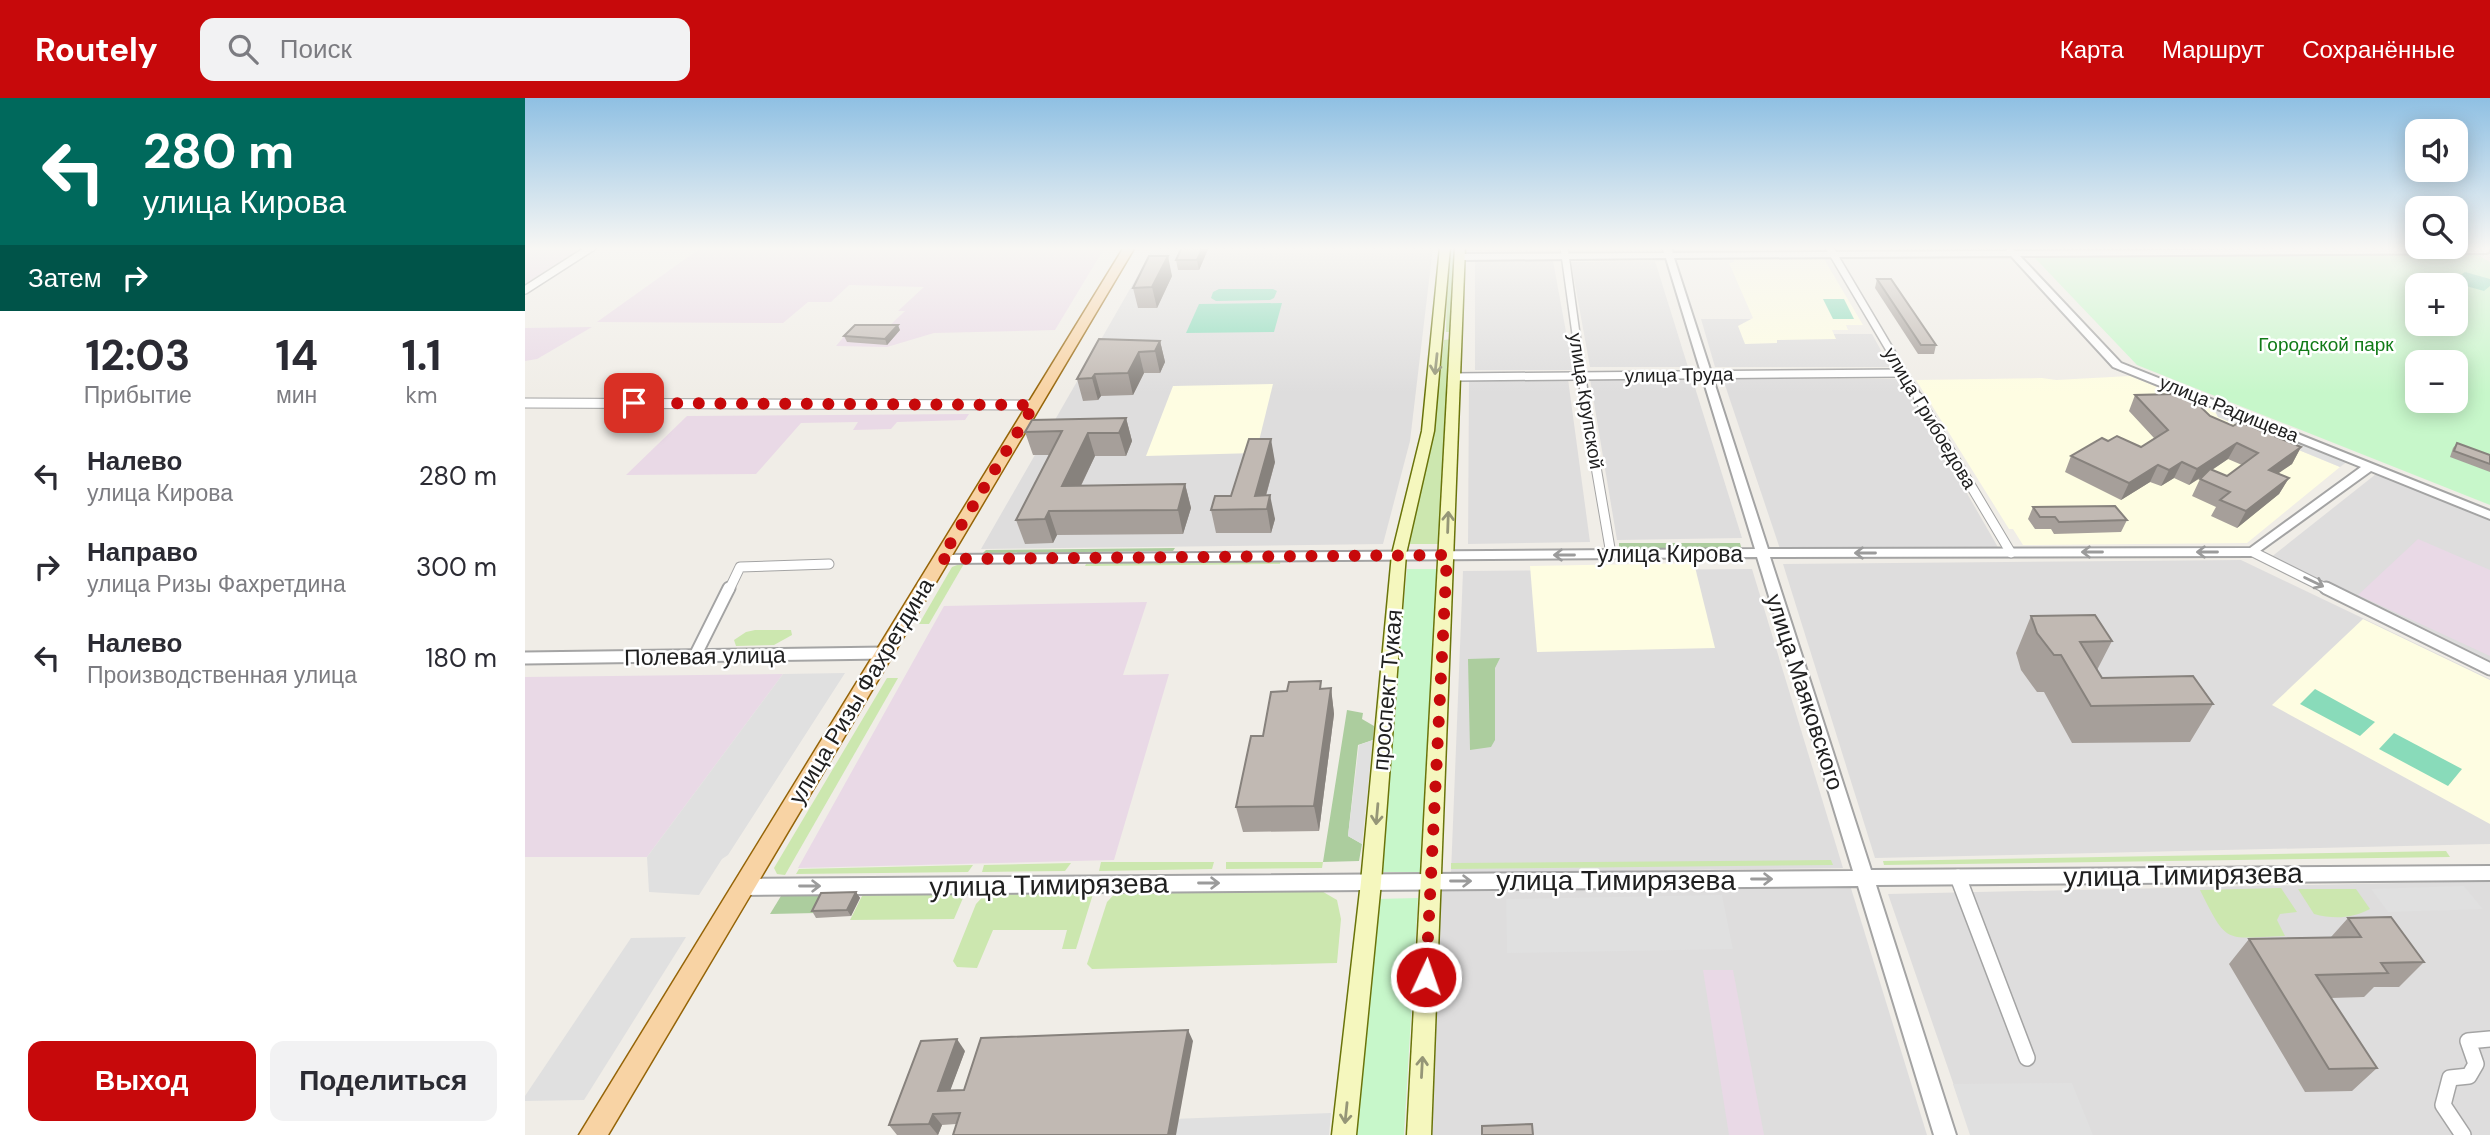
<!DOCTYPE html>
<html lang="ru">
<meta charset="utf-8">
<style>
:root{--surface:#fff;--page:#f2f2f3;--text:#2b2b33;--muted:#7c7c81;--accent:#c7090b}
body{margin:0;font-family:"DM Sans",sans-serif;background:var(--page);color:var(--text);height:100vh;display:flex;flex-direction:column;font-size:26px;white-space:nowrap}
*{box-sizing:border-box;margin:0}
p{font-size:23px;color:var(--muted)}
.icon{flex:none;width:38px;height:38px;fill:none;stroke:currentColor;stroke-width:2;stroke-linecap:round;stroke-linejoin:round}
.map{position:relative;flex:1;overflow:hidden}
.drawer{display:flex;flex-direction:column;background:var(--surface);width:525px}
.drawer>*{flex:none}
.guide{background:#00695c;color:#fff;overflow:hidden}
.buttons{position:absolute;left:1880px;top:21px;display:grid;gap:14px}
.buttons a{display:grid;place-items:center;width:63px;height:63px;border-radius:14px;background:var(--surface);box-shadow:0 4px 18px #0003;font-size:35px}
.pin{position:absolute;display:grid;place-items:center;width:60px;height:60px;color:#fff;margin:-30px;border-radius:14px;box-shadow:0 4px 10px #0006}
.me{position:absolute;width:77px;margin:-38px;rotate:3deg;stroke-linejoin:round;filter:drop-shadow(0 0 5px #0008)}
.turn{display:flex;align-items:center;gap:24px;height:147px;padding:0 28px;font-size:32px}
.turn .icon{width:91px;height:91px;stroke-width:2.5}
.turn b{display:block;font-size:49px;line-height:60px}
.then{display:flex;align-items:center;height:66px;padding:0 28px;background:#0003;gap:14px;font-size:26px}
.eta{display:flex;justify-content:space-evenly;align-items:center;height:119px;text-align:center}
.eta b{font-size:42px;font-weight:700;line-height:49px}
.cta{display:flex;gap:14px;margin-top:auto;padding:14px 28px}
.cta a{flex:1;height:80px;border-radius:14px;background:var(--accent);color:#fff;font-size:28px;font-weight:700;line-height:80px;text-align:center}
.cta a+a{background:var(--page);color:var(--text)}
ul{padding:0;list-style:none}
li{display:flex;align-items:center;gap:21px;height:91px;padding:0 28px}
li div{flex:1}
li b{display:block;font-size:26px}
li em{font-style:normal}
header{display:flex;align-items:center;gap:42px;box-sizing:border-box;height:98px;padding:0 35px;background:var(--accent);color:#fff}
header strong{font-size:33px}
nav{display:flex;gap:38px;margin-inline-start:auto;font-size:24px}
.search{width:490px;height:63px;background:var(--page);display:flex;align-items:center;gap:18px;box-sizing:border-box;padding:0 24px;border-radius:14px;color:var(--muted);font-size:26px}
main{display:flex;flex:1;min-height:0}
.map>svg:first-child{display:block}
.residential{fill:#dedddd}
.industrial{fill:#e9d9e6}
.education{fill:#fefde2}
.grass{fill:#cce7af}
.forest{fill:#accd9e}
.park{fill:#c7f7ca;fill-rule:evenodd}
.pitch{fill:#89dbba}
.parking{fill:#e0e0e0}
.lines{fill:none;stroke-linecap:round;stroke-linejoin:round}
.minor-far3-casing{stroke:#a4a4a4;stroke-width:10}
.minor-far2-casing{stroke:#a4a4a4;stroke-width:11}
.minor-far1-casing{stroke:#a4a4a4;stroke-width:15}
.minor-casing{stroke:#a4a4a4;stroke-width:18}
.tertiary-casing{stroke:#a4a4a4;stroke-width:4}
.secondary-casing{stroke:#6a740a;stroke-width:3}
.primary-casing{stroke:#956407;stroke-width:3}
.minor-far3{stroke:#fff;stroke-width:7}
.minor-far2{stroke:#fff;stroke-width:9}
.minor-far1{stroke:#fff;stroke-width:11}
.minor{stroke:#fff;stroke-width:15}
.tertiary{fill:#fff;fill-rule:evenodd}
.secondary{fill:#f5f7be;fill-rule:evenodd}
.primary{fill:#f8d3a4;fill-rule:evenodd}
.wall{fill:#a69f9a;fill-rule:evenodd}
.shaded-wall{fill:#87827d}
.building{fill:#c1b9b3;stroke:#87827d;stroke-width:2}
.oneway{stroke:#959677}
.oneway2{stroke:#9b9b9b}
.route{stroke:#c7090b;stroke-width:12;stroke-dasharray:0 21.6}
.labels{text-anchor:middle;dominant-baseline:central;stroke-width:5;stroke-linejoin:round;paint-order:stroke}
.far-park-label{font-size:19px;fill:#117b18;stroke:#fff}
.far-street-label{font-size:19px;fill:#202020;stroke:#fff}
.street-label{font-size:23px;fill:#202020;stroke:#fff}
.near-street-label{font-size:28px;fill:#202020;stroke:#fff}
</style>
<header>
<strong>Routely</strong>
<div class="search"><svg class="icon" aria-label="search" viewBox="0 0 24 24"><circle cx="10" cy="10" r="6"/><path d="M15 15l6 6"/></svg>Поиск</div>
<nav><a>Карта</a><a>Маршрут</a><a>Сохранённые</a></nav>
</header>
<main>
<section class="drawer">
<div class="guide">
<div class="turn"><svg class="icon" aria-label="left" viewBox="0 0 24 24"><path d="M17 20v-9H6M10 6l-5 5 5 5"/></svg><div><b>280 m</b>улица Кирова</div></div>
<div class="then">Затем<svg class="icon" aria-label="right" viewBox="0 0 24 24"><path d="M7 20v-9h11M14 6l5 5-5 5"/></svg></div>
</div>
<div class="eta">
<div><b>12:03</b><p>Прибытие</p></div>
<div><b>14</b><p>мин</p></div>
<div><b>1.1</b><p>km</p></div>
</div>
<ul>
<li><svg class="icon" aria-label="left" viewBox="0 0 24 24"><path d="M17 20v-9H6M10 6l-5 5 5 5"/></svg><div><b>Налево</b><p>улица Кирова</p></div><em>280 m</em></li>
<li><svg class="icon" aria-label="right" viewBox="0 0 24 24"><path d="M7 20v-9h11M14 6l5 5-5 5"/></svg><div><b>Направо</b><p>улица Ризы Фахретдина</p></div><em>300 m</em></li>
<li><svg class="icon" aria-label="left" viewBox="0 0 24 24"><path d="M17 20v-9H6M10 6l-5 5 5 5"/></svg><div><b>Налево</b><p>Производственная улица</p></div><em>180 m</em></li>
</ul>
<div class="cta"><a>Выход</a><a>Поделиться</a></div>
</section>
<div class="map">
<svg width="1965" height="1037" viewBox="0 0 1965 1037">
<rect width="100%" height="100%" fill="#f0ede7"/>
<g class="residential">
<path d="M629,149h279l-23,194 -27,103 -402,5z"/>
<path d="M950,163h78l20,109h-98z"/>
<path d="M1130,163l33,106h-98l-19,-105z"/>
<path d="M1176,221h110l7,15h54l18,33h-175z"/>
<path d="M1167,280l50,160 -125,2 -27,-161z"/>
<path d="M1043,281l22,163 -122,2 1,-164z"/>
<path d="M1198,281h178l98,170h-219z"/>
<path d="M1851,376l114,46v142l-220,-104z"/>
<path d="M1716,462l249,119v165l-615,14 -92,-294z"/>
<path d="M1227,471l91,299 -392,5 12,-302z"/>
<path d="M1965,783v254h-519l-83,-241z"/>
<path d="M1325,787l77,250h-502l9,-244z"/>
</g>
<g class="industrial">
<path d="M0,149h58l-58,37z"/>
<path d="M177,149h403l-50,83 -121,3 -47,14 -51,-1 15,-18h36l18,-17h-7l26,-24 -75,-2 -18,17h-23l-25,21 -186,-1z"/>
<path d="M67,229l-55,32 -12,2v-33z"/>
<path d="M444,316l-4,6 -68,2 -6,7 -38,1 5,-8 -57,1 -45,51 -130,1 61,-59z"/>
<path d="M1893,441l72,31v86l-132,-61z"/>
<path d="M622,504l-24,73 46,-1 -55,186 -316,8 146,-262z"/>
<path d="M258,576l-136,183h-122v-180z"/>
<path d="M1178,872h30l31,165h-35z"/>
</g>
<g class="education">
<path d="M1209,161h90l39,66h-17l2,5h-16l4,9 -59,1v3l-32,1 -7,-18 15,-8 -24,-55 5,-1z"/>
<path d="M1605,278l84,34 4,7 122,50 -93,76 -224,2 -10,-16h-4l-93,-149 126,-2 14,2z"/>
<path d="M748,286l-17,69 -110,3 27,-70z"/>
<path d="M1169,465l21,85 -178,4 -7,-86z"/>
<path d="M1838,521l127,61v144l-218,-119z"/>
</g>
<g class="grass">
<path d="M923,149h9l-3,85h-8z"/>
<path d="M928,241l-14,205h-30l24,-110 11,-94z"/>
<path d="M757,458l-2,8 -195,2 4,-8z"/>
<path d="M440,464l-36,62h-10l33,-57z"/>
<path d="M230,532h36l1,5 -18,10 -38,1 -2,-6 12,-8z"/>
<path d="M362,580h11l-113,197 -8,-1 -3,-6z"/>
<path d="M1921,753l4,6 -566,8 -1,-4z"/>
<path d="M1306,762l2,5 -382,4v-6z"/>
<path d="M576,764h113l-2,7 -113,2z"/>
<path d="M701,764h97l-1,6 -96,1z"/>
<path d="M546,765l-6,8 -83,1 2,-7z"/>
<path d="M448,767l-5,7 -172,2 3,-5z"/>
<path d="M788,788l24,14 4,19 -4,44 -245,6 -5,-5 20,-62 12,-13z"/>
<path d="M1756,790l16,24 -17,2 -3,6 8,16c-61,2 -57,10 -85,-46z"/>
<path d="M566,791l2,5 -17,55h-14l5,-19h-74l-16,38 -20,-1 -4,-6 23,-57 12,-13z"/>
<path d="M1773,791h58l14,20c-19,10 -37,10 -56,5z"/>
<path d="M441,793l-12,28 -104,1 14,-28z"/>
</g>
<g class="forest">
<path d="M1094,445h121l2,8 -123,-2z"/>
<path d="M650,450l-2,3 -190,2 3,-3z"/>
<path d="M975,560l-5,10v72l-4,7 -21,3 -2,-91z"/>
<path d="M822,612l16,3 -1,6 12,7 -1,14 -15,5 -10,91 14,8 -3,17 -36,1z"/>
<path d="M301,794l-10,21 -46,1 11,-18 5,-3z"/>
</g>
<g class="park">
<path d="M1951,156l14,8v243l-353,-140 -104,-109zM1892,187h38v39h-38zM1892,264h38v39h-38z"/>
<path d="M882,471h30l-17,303h-41z"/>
<path d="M893,800l-14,237h-53l23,-236z"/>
</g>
<g class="pitch">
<path d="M1940,174l25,7v7l-6,5 -32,-9z"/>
<path d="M694,191h54l4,2 -3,7 -4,2 -54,1 -5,-3 2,-6z"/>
<path d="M1298,201h21l10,20h-21z"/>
<path d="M757,205l-8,29 -88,1 13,-29z"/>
<path d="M1790,591l60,33 -15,14 -60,-32z"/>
<path d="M1869,635l68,36 -14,17 -69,-37z"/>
</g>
<g class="parking">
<path d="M1687,306l136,57 -8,6 -122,-50z"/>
<path d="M320,575l-117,182 -6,4 -23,36 -50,-3 -2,-35 136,-183z"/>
<path d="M848,642l-11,104 -14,-8 11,-91z"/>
<path d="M1939,788l19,23 -95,3 -17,-23z"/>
<path d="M1197,797l11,54 -226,4 -1,-54z"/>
<path d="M161,839l-102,163 -59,1v-5l106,-158z"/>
<path d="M1547,985l21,52h-123l-17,-51z"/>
<path d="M806,1015l-2,22h-160l3,-16z"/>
</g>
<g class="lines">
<g class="minor-far3-casing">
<g id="minor-far3">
<path d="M1039,149l21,152"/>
<path d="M1304,149l90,152"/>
<path d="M0,192l67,-43"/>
<path d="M929,279l449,-4"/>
</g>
</g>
<g class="minor-far2-casing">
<g id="minor-far2">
<path d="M1059,299l27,157"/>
<path d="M1393,299l93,156"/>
<path d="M0,305l509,2"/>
<path d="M1728,454l76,38"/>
<path d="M204,492l11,-23 89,-3"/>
</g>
</g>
<g class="minor-far1-casing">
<g id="minor-far1">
<path d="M1801,490l164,81"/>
<path d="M170,558l34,-68"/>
<path d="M0,560l360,-5"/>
</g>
</g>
<g class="minor-casing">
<g id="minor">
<path d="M1433,779l69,181"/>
<path d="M1938,1037l-20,-30 7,-27 19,-2 7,-12 -8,-23 22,-2"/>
</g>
</g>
<g class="tertiary-casing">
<path id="tertiary" d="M1138,149h8l2,6 333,-2 4,-4 5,4 474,-3v4l-3,1 -466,3 101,107 369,148v8l-119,-48 -118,85 -483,1 101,313 619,-4v14l-614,5 80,250h-22l-76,-249 -1116,9 -6,-3 -3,-5 3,-5 6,-3 1111,-8 -96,-314 -816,6 -7,-4 7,-4 814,-6 -89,-291 -206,2 -4,-3 4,-3 204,-1zM1486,158l102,111 248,100 -111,81 -482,1 -94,-291z"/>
</g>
<g class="secondary-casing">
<g id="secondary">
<path d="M915,149h10l-16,184 -28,123 -25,328 -25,253h-24l29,-253 31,-328 30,-123z"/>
<path d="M930,149h10l-34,888h-24z"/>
</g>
</g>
<g class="primary-casing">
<path id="primary" d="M599,149h11l-527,888h-29z"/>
</g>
<use href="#minor-far3" class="minor-far3"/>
<use href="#minor-far2" class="minor-far2"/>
<use href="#minor-far1" class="minor-far1"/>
<use href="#minor" class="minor"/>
<use href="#tertiary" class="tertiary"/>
<use href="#secondary" class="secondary"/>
<use href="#primary" class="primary"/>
</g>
<g class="wall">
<path d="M657,149h27l-10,23h-21l-2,-10z"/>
<path d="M1447,149h23l-1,1 -21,1z"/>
<path d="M647,178l-15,32h-19l-5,-20z"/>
<path d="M1352,181l59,66 -2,9h-16l-43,-66z"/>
<path d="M375,232l-13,15 -40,-3 -3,-6z"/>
<path d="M635,243l5,21 -5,11h-16l-11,22 -32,1 -3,4 -15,1 -6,-22z"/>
<path d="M1646,294l39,24 23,10 68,21 -9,17 -14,9 11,5 -10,16 -42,34 -26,-12 5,-9 -24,-11 8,-17 5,-4 -16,10 -15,-7 -13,8 -11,-4 -29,18 -56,-28 6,-16 37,-15 33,6 13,-9 -25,-27 6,-16h34zM1703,361l14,6 -15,11 -15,-6z"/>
<path d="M601,320l6,23 -6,15h-31l-14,30 104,-2 6,24 -8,26 -126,1 -4,8 -28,1 -9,-24 34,-65h-17l-8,-23z"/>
<path d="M1932,345l33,12v17l-40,-15 3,-9z"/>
<path d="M750,364l-9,34 9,23 -4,14h-55l-5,-23 20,-14z"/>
<path d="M1508,409l94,13 -6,12 -67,2 -3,-5h-16l-7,-10z"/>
<path d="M1506,518l81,25 -15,29 5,8 111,26 -23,38 -118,1 -28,-51h-7l-16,-22 -5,-17z"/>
<path d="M806,590l3,26 -15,117 -76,1 -7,-25 51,-116z"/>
<path d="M331,794l4,6 -9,18 -35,2 -4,-7z"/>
<path d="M1823,820l76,44 -25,25h-25l-10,10 -33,1 46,70 -25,23 -47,1 -76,-128 20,-25 82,-2z"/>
<path d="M668,943l-237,83 -14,1 -4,10h-41l-8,-10 76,-74 -15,39h14z"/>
</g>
<g class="shaded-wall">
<path d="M678,149h6l-10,23 -2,-10z"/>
<path d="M643,158l4,20 -15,32 -5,-21z"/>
<path d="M373,227l2,5 -13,15 -2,-6z"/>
<path d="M635,243l5,21 -5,11 -5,-22z"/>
<path d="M614,254l5,21 -11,22 -5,-22z"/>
<path d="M570,276l6,22 -3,4 -6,-22z"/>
<path d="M601,320l6,23 -6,15 -7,-23z"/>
<path d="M563,335l7,23 -26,54 -7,-24z"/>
<path d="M746,341l4,23 -13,47 -7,-13z"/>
<path d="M1712,345l-9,16 -39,26 8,-16z"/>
<path d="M1776,349l-9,17 -32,22 9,-16z"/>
<path d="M1657,364l-8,16 -13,8 8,-16z"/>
<path d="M1633,367l-8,17 -29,18 8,-17z"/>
<path d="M1764,380l-10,16 -42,34 9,-17z"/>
<path d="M660,386l6,24 -8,26 -5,-24z"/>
<path d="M745,397l5,24 -4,14 -4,-24z"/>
<path d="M524,413l8,24 -4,8 -8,-24z"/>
<path d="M806,590l3,26 -15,117 -5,-25z"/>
<path d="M331,794l4,6 -9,18 -4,-6z"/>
<path d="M663,932l5,11 -17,94h-8z"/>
<path d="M432,941l8,12 -19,51 -8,-11z"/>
<path d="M408,1016l9,11 -4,10 -9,-11z"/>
</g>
<g class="building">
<path d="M657,149h21l-6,13h-21z"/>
<path d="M624,158h19l-16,31 -19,1z"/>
<path d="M1352,181h14l45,66h-15z"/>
<path d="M330,227h43l-13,14 -41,-3z"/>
<path d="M574,241l61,2 -5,10 -16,1 -11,21 -33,1 -3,4 -15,1z"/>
<path d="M1659,293l26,25 23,10 7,-4 61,25 -32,23 20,8 -43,33 -26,-11 10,-8 -30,-13 10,-10 17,7 31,-23 -21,-10 -40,26 -15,-7 -13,8 -11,-5 -29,18 -58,-27 31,-18 6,3 9,-5 24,11 27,-17 -33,-35 38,-1 -2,-2z"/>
<path d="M601,320l-7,15h-31l-26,53 123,-2 -7,26 -129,1 -4,8 -29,1 46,-89 -37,1 7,-12z"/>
<path d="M724,341h22l-16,57 15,-1 -3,14 -56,1 4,-14h16z"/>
<path d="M1932,345l33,12v9l-36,-13z"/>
<path d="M1590,408l12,14 -68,2 -4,-5h-15l-7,-10z"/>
<path d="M1570,517l17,26 -32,1 22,36 91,-2 20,28 -122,2 -30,-51h-7l-17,-22 -6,-17z"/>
<path d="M796,583l-1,8 11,-1 -17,118 -78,1 15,-71h12l8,-44 16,-1 2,-9z"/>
<path d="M331,794l-9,18 -35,1 9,-18z"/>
<path d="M1866,819l33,45 -43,1 7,10 -72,2 61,93 -48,1 -80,-130 112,-2 -13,-19z"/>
<path d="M663,932l-20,105h-215l7,-22 -27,1 -4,10 -40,1 32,-84 36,-2 -19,52 26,-1 17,-52z"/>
<path d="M1007,1026l1,11h-51v-9z"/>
</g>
<defs><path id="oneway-shaft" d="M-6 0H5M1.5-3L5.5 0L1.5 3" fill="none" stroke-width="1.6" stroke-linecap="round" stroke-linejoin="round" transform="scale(1.75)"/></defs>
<g class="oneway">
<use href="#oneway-shaft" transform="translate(911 266) rotate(96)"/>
<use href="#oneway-shaft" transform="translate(923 424) rotate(-88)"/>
<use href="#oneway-shaft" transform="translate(852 716) rotate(95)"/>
<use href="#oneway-shaft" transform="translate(897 969) rotate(-87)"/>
<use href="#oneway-shaft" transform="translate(821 1015) rotate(96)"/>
</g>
<g class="oneway2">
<use href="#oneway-shaft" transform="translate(1567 454) rotate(180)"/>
<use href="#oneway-shaft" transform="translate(1682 454) rotate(-180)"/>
<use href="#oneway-shaft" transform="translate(1340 455) rotate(180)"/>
<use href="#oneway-shaft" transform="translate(1039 457) rotate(180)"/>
<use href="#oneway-shaft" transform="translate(1789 484) rotate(26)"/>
<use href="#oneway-shaft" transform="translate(1237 781)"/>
<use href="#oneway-shaft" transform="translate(936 783)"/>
<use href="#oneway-shaft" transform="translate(684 785)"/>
<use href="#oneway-shaft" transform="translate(285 788)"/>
</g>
<linearGradient id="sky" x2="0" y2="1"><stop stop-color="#8fc0e3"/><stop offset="0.51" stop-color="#f8f7f4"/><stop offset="1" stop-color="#f8f7f4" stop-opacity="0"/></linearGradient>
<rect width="1965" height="295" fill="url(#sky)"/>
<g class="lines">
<path class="route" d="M109,305l400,2 -93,154 506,-4 -21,422"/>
</g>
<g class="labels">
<g class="far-park-label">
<text x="1801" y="246">Городской парк</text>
</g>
<g class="far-street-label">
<text transform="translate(1154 277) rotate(-1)">улица Труда</text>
<text transform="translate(1061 303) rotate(81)">улица Крупской</text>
<text transform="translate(1704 311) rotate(22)">улица Радищева</text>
<text transform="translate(1405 320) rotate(59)">улица Грибоедова</text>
</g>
<g class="street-label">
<text x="1145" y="456">улица Кирова</text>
<text transform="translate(180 558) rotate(-1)">Полевая улица</text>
<text transform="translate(862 592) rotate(-85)">проспект Тукая</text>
<text transform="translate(336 593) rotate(-59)">улица Ризы Фахретдина</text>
<text transform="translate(1280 594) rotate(72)">улица Маяковского</text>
</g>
<g class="near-street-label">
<text transform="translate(1658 777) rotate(-1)">улица Тимирязева</text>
<text x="1091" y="782">улица Тимирязева</text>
<text transform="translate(524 787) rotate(-1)">улица Тимирязева</text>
</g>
</g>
</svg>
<div class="buttons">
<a><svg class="icon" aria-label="sound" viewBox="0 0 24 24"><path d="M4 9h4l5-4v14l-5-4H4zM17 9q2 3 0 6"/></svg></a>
<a><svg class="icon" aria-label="search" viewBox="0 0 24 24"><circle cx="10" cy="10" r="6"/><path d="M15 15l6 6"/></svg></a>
<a>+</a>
<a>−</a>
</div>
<div class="pin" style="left:109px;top:305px;background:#d93025"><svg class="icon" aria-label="arrive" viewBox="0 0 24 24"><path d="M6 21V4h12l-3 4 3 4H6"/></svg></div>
<svg class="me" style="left:901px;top:879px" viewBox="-20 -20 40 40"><circle r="17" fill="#c7090b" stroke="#fff" stroke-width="3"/><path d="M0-11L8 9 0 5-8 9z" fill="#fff"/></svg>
</div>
</main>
